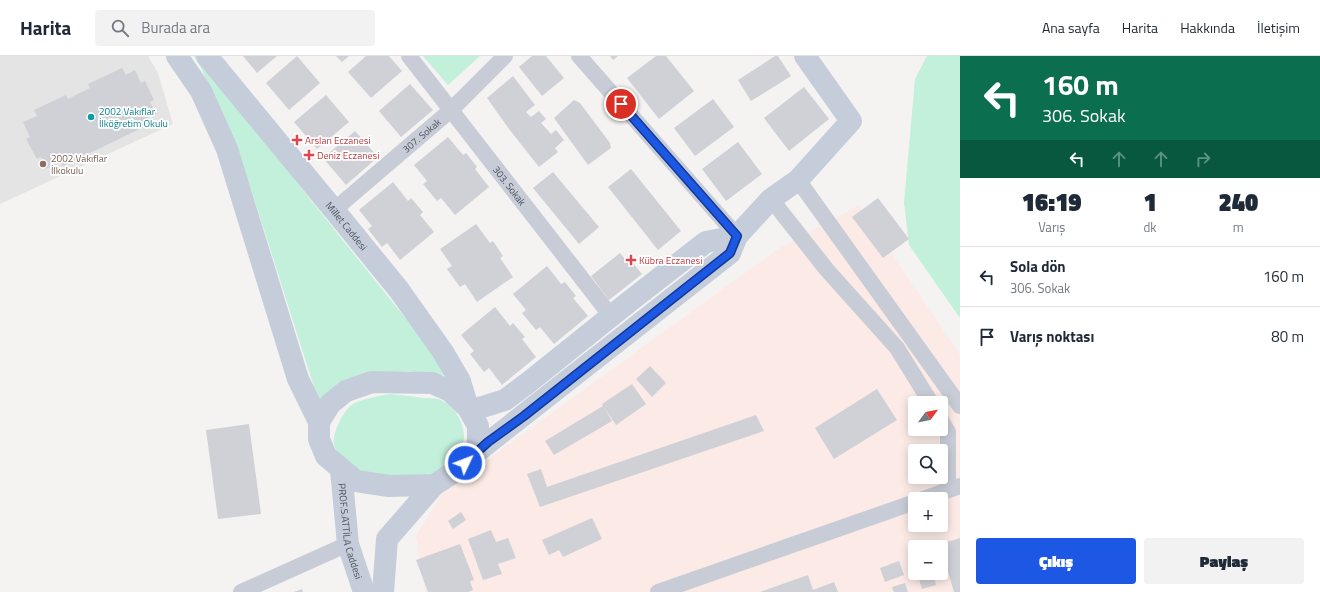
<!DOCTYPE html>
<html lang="tr">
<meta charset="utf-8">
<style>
:root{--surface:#fff;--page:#f2f2f3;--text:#1f2937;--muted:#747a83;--line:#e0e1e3;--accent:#1d58e4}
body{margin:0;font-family:"Titillium Web",sans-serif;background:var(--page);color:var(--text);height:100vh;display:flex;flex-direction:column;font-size:15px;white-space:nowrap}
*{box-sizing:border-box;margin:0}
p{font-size:13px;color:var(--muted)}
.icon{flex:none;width:22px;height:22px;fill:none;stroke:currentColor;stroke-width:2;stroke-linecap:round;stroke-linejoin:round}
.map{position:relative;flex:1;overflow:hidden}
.drawer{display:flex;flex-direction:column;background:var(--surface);width:360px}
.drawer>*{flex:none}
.banner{background:#0b6e4f;color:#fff;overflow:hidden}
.needle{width:26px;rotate:58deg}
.fabs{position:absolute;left:908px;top:340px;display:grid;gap:8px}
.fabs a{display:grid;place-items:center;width:40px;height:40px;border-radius:4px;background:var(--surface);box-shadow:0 2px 10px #0003;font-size:20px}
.pin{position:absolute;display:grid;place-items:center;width:34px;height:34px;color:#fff;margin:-17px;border:2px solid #fff;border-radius:50%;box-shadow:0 1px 4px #0007}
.me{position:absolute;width:44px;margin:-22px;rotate:47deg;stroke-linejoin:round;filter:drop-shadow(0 0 3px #0008)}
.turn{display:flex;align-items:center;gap:14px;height:84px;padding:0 16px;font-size:18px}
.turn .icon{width:52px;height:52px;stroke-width:2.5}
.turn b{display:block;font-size:28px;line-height:34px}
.lanes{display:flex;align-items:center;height:38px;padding:0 16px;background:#0003;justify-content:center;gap:20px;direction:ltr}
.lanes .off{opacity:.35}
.eta{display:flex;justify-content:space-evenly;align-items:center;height:68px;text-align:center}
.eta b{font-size:24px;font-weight:800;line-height:28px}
.primary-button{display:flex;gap:8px;margin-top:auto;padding:8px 16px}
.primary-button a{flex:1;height:46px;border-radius:4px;background:var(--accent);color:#fff;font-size:16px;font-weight:800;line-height:46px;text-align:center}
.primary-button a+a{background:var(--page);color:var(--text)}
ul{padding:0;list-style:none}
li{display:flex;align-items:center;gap:12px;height:60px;padding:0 16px;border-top:1px solid var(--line)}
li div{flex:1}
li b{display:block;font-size:15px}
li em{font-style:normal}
header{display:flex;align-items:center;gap:24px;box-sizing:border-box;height:56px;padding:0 20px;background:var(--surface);border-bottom:1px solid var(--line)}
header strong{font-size:19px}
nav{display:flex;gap:22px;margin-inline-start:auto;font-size:14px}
.search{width:280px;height:36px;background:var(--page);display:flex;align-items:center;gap:10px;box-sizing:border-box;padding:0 14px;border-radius:4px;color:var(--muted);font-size:15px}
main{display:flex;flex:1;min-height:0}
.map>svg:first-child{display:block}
.education{fill:#e5e4e4}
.medical{fill:#fbeae5;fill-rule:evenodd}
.green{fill:#c3f0db}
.building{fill:#cfd1d6}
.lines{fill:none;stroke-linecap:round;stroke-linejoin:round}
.street{stroke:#c7ccd6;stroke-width:16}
.secondary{stroke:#c6cdda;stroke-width:22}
.route-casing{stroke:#133994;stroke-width:10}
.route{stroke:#1d58e4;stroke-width:7}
.culture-dot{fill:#0f9aa8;stroke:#fff;stroke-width:1.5}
.health-dot{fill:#e0444e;stroke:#fff;stroke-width:1.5}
.education-dot{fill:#8d6e63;stroke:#fff;stroke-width:1.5}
.labels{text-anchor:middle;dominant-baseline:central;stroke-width:3.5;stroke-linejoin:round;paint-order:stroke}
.culture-label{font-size:10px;fill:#0d838f;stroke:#fff;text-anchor:start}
.street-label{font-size:10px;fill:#4a5260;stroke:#fff}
.health-label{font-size:10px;fill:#be3a42;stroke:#fff;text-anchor:start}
.education-label{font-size:10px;fill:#785e54;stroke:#fff;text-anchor:start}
</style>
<header>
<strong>Harita</strong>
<div class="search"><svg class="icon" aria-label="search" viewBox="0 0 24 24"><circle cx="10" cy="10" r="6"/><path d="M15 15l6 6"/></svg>Burada ara</div>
<nav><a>Ana sayfa</a><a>Harita</a><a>Hakkında</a><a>İletişim</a></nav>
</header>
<main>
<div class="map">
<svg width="960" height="536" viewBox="0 0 960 536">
<rect width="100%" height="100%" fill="#f4f3f2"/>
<path class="education" d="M0,0h148l10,17 15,51 -173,80z"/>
<path class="medical" d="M859,149l101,150v237h-535l-9,-56 28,-45 334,-242zM915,347h26v26h-26zM915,395h26v26h-26zM915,443h26v26h-26zM915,491h26v26h-26z"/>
<g class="green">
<path d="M194,0h7l31,43 74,95 108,135 31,45 -7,3 -29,-6 -29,2 -60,33 -67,-211 -51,-125z"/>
<path d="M423,0h57l-32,29z"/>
<path d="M927,0h33v262l-51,-73 -5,-42 11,-124z"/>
<path d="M390,338c11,1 22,2 33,4 5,0 11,0 15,1 16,5 26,23 26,38 0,8 -11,27 -18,31 -17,12 -84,14 -98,-3 -4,-5 -13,-15 -14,-20 -2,-11 8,-31 16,-39 9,-7 29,-10 40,-12z"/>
</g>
<g class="building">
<path d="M243,0h34l-20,17z"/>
<path d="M297,0l23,27 -31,27 -23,-27z"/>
<path d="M336,0h13l-7,6z"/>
<path d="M366,0h23l13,15 -31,27 -23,-26z"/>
<path d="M532,0h14l18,22 -22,18 -23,-29z"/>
<path d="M610,0h8l-5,4z"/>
<path d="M656,0h10l28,35 -35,28 -32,-41z"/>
<path d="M775,0h3l13,20 -40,25 -13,-21z"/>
<path d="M122,12l4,7 9,-5 6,13 4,-2 9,19 -4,2 6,12 -11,5 3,6 -85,41 -2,-4 -15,7 -5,-12 -4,2 -11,-20 4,-2 -7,-15 14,-6 -3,-6 32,-15 2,4 22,-11 -2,-4z"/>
<path d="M513,20l22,29 -9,7 5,5 8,-6 7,8 -5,4 10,11 5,-4 8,10 -9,8 3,4 -19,15 -30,-38 -22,-31z"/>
<path d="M410,28l23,26 -32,27 -22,-26z"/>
<path d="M804,31l25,32 -40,32 -25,-33z"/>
<path d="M326,39l23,27 -32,27 -23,-27z"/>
<path d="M713,43l21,28 -39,29 -21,-28z"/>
<path d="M574,44l6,3 30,40 1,5 -23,17 -34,-47z"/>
<path d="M355,75l23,26 -32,28 -23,-27z"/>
<path d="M448,81l15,18 3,-2 11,14 -2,2 14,18 -34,28 -14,-17 -4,3 -14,-17 4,-3 -13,-16z"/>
<path d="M738,86l24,32 -36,27 -24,-32z"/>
<path d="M631,113l50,62 -23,19 -50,-63z"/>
<path d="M553,116l46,55 -20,17 -46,-56z"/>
<path d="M393,126l15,19 3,-3 12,14 -3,3 14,17 -34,28 -13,-17 -5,4 -14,-18 4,-3 -13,-16z"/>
<path d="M878,142l31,41 -26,19 -31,-41z"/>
<path d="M476,168l14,19 3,-2 10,15 -3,2 13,19 -36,25 -12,-18 -5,3 -13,-18 5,-3 -12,-17z"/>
<path d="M620,197l9,11 3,-2 10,12 -33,26 -18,-24z"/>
<path d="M547,210l14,18 4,-2 11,14 -3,2 15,18 -34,28 -14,-17 -4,3 -14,-17 4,-3 -13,-16z"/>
<path d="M495,251l15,19 3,-3 12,14 -3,2 14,18 -34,28 -13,-17 -5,4 -14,-18 4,-3 -13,-16z"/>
<path d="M650,310l16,17 -14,14 -16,-18z"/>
<path d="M632,328l14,20 -30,21 -12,-18 8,14 -58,34 -9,-14 58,-35 -1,-2z"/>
<path d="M877,333l20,31 -63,39 -19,-31z"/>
<path d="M756,359l8,16 -224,76 -13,-33 14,-5 6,18z"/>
<path d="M249,368l12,90 -43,5 -12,-89z"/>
<path d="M461,456l5,8 -13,9 -5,-8z"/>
<path d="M592,462l10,21 -39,18 -4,-7 -10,5 -7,-15z"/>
<path d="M491,474l5,12 12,-4 8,20 -18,6 4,10 -19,6 -15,-41z"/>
<path d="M960,482v54h-6l-14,-48z"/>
<path d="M460,488l14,36 -4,1 3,9 -5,2h-40l-12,-32z"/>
<path d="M899,505l5,14 -19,7 -5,-14z"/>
<path d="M917,517h16l3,12 -14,4z"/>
<path d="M808,519l5,15 21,-8 4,10h-78z"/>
<path d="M905,527l3,9h-14l-2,-5z"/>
<path d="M302,533l1,3h-9z"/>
</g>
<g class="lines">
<g class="street">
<path id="s1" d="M409,0l202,260"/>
<path d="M579,0l158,180"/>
<path d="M798,124l162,226"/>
<path d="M771,143l56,71 70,78 34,55"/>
<path id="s2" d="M334,154l117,-100 54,-54"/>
<path d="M941,364l7,12v58"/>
<path d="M923,443l37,-13"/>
<path d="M241,536l107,-48"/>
<path d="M658,536l257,-90"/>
</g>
<g class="secondary">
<path d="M177,0l24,35 26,58 71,230 21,43"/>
<path id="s3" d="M207,0l127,154 65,80 44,62 17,29 8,27h11l26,-8 24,-18 101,-81 76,-59 31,-6"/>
<path d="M372,326l60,1 18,8 18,17 10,18v16l-4,12 -18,17 -22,14 -45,1 -33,-5 -30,-25 -7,-17v-17l11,-18 16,-13z"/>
<path d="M474,398l256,-201 7,-17 34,-37 27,-19 53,-59 -46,-65"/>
<path id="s4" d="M341,414l7,74 16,48"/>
<path d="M383,536l4,-53 47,-54"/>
</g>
</g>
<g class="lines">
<g class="route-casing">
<path id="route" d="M465,407l23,-21 36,-26 206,-163 7,-17 -116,-132"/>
</g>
<use href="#route" class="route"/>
</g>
<circle class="culture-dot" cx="91" cy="61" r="4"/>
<g class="health-dot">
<path d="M295 78h4v4h4v4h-4v4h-4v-4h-4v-4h4z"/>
<path d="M307 93h4v4h4v4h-4v4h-4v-4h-4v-4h4z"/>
<path d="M629 198h4v4h4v4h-4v4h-4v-4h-4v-4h4z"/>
</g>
<circle class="education-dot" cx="43" cy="108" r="4"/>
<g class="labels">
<g class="culture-label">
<text x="99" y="55">2002 Vakıflar<tspan x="99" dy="12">İlköğretim Okulu</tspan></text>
</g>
<g class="street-label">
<text stroke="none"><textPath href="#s2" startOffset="115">307. Sokak</textPath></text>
<text stroke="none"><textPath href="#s1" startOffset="164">303. Sokak</textPath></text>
<text stroke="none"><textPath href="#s3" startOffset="220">Millet Caddesi</textPath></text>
<text stroke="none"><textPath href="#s4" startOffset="62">PROF.S.ATTİLA Caddesi</textPath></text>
</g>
<g class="health-label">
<text x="305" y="84">Arslan Eczanesi</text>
<text x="317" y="99">Deniz Eczanesi</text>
<text x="639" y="204">Kübra Eczanesi</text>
</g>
<g class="education-label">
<text x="51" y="102">2002 Vakıflar<tspan x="51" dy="12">İlkokulu</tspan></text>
</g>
</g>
</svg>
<div class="fabs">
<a><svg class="needle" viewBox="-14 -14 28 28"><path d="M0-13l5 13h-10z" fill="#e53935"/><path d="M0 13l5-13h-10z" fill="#747a83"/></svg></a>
<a><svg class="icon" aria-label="search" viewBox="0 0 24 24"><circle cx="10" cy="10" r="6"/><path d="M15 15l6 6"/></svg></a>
<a>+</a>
<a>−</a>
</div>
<div class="pin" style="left:621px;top:48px;background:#d93025"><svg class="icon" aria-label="arrive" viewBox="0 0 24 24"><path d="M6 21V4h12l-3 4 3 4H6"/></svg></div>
<svg class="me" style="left:465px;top:407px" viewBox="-20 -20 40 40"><circle r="17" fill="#1d58e4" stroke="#fff" stroke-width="3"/><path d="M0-11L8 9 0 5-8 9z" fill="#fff"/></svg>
</div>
<section class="drawer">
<div class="banner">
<div class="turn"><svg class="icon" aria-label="left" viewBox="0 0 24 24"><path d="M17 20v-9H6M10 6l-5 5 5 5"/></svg><div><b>160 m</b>306. Sokak</div></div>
<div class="lanes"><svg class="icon" aria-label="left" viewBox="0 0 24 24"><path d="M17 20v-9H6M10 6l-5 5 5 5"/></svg><svg class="icon off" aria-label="ahead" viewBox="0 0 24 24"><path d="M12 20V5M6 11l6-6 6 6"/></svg><svg class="icon off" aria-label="ahead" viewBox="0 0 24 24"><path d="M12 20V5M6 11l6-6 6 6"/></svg><svg class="icon off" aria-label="right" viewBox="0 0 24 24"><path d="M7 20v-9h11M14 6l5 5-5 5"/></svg></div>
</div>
<div class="eta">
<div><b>16:19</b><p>Varış</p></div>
<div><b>1</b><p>dk</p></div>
<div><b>240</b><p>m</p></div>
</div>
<ul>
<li><svg class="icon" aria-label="left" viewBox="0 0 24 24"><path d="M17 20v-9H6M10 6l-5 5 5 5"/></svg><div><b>Sola dön</b><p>306. Sokak</p></div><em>160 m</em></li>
<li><svg class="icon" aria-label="arrive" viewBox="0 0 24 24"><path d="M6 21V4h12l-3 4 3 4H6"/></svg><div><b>Varış noktası</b></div><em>80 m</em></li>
</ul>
<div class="primary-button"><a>Çıkış</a><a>Paylaş</a></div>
</section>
</main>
